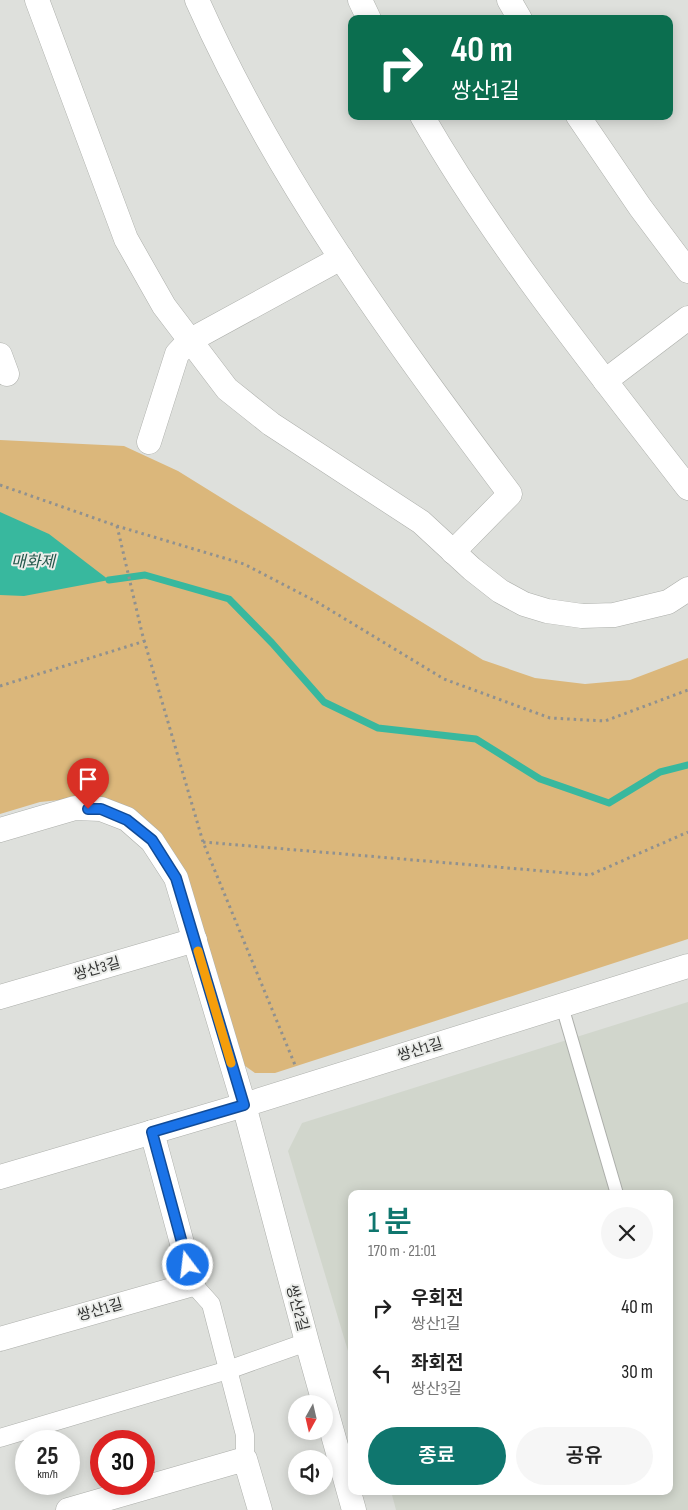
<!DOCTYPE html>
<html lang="ko">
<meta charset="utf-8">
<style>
:root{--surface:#fff;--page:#f6f6f6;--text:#222;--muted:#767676;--accent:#0f766e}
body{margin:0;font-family:"Sofia Sans Condensed","Noto Sans KR",sans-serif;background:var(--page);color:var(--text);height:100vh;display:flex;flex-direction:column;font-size:19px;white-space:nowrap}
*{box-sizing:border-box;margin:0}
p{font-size:16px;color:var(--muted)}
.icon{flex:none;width:28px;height:28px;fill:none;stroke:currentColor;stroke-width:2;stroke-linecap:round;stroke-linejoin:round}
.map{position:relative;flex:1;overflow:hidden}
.side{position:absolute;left:348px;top:1190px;width:325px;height:305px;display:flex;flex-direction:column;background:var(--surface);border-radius:10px;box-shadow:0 2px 12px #0003}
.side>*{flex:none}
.guide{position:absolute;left:348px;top:15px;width:325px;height:105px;border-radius:10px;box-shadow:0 2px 12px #0003;background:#0b6e4f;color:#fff;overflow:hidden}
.needle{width:32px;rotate:188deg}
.tools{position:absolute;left:288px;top:1395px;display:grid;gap:10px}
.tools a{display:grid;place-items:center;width:45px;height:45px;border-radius:50%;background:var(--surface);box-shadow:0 2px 12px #0003;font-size:25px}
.speed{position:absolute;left:15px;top:1430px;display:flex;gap:10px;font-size:25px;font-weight:700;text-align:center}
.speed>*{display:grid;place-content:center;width:65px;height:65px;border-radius:50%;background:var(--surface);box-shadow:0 2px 12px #0003;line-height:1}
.speed small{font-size:12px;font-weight:400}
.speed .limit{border:8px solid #d22;background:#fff;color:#111}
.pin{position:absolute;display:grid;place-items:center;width:42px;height:42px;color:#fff;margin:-51px -21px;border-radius:50% 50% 50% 0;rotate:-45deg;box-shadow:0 0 5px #0007}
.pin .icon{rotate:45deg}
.me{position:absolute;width:55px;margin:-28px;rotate:345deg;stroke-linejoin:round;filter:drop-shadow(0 0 4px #0008)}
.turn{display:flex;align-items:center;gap:18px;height:105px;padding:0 20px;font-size:22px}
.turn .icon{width:65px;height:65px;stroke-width:2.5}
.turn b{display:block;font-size:35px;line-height:42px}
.round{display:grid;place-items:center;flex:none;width:52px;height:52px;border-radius:26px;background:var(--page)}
.headline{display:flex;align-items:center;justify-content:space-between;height:85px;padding:0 20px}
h1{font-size:30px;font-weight:600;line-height:38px;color:var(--accent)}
.cta{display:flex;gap:10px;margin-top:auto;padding:10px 20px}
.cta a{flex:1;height:58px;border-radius:30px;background:var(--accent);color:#fff;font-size:20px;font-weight:600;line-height:58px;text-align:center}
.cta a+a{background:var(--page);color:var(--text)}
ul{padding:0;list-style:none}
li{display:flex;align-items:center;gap:15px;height:65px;padding:0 20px}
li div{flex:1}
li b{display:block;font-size:19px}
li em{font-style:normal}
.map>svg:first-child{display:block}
.built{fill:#d1d6cc}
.green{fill:#dbb77b}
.water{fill:#38b89e}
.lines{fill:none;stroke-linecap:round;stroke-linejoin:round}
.stream{stroke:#38b89e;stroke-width:7}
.service-casing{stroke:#adafab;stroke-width:14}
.pedestrian-casing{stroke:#adafab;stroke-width:19}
.minor-casing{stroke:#adafab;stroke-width:25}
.path{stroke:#90918f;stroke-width:3;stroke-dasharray:2.5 4;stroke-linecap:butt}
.service{stroke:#fff;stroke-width:12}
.pedestrian{stroke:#fff;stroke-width:18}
.minor{stroke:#fff;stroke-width:24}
.route-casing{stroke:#114b97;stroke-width:12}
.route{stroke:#1a73e8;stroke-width:9}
.slow{stroke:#f59e0b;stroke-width:9}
.labels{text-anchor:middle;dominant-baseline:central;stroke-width:4;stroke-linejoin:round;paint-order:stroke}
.street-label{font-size:15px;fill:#343534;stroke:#ebedea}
.water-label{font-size:16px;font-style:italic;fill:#23574b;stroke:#ebedea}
</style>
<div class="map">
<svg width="688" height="1510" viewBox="0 0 688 1510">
<rect width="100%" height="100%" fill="#dee0dc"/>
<path class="built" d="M688,1002v508h-292l-5,-19h278v-297h-318v167l-63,-210 14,-28z"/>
<path class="green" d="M0,440l124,6 54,25 305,189 52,18 50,6 45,-4 58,-22v281l-413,134h-20l-14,-10 -60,-192 -92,-74 -49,5 -40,12z"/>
<path class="water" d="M0,512l49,22 60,46 -85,16 -24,-1z"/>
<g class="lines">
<path class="stream" d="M109,580l36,-5 84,24 43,44 52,59 54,26 98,11 64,40 69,24 51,-31 28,-7"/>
<g class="service-casing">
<path id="service" d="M562,1006l55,188"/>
</g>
<g class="pedestrian-casing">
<g id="pedestrian">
<path d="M193,1284l18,20 34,131v24"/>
<path d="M0,1438l228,-68 79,-28"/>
</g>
</g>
<g class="minor-casing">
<g id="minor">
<path d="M37,0l89,239 38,67 63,83 44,35 150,98 51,47 28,22 24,13 23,7 35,5 32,-1 54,-13 20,-13"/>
<path d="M197,0c79,179 196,338 313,494l-57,58"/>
<path d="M360,0l9,19"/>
<path d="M509,0l11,19"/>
<path d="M422,116c76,132 173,251 266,372"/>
<path d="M578,116l62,91 48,64"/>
<path d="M0,355l7,19"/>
<path d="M605,381l83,-63"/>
<path d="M149,442l28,-88 12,-13 152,-83"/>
<path d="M0,830l75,-22 26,1 26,10 25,22 24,37 68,227 63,237 47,168"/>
<path d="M0,997l195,-57"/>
<path d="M0,1177l244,-72 444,-139"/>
<path d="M0,1339l193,-55 -41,-152"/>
<path d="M68,1510l177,-51 15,51"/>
</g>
</g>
<g class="path">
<path d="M0,485l117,41 127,38 73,38 127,77 106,39 55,3 83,-31"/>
<path d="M117,526l25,107 61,209 92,223"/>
<path d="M0,686l145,-45"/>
<path d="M203,842l387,33 98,-43"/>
</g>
<use href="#service" class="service"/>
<use href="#pedestrian" class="pedestrian"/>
<use href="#minor" class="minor"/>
</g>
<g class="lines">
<g class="route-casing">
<path id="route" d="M88,809h13l26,11 25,20 24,38 68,227 -92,27 36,133"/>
</g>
<use href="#route" class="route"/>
<path class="slow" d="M198,951l33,112"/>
</g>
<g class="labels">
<g class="street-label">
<text transform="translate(97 969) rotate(-16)">쌍산3길</text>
<text transform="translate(420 1050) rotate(-17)">쌍산1길</text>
<text transform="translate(297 1308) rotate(75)">쌍산2길</text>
<text transform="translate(100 1310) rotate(-16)">쌍산1길</text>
</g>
<g class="water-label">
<text x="33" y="562">매화제</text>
</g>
</g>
</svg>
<div class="tools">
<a><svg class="needle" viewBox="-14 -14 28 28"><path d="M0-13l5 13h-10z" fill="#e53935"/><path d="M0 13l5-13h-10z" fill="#767676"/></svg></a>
<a><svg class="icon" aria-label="sound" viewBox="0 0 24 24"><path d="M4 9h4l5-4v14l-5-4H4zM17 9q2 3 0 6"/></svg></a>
</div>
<div class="speed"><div>25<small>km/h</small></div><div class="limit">30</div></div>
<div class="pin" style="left:88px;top:809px;background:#d93025"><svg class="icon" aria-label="arrive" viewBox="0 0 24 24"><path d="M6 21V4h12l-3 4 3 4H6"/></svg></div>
<svg class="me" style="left:188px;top:1265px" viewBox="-20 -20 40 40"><circle r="17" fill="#1a73e8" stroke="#fff" stroke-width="3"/><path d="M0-11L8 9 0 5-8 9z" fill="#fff"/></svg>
<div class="guide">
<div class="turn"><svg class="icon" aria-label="right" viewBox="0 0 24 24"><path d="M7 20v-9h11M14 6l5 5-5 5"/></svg><div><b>40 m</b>쌍산1길</div></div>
</div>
<section class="side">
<div class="headline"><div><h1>1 분</h1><p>170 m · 21:01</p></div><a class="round"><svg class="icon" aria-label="close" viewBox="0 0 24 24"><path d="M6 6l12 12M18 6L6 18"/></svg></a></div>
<ul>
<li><svg class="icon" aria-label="right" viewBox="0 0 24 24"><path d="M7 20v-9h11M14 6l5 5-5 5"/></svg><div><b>우회전</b><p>쌍산1길</p></div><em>40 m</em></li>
<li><svg class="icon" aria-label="left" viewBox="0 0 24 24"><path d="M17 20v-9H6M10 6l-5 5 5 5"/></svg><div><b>좌회전</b><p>쌍산3길</p></div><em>30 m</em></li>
</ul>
<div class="cta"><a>종료</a><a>공유</a></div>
</section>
</div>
